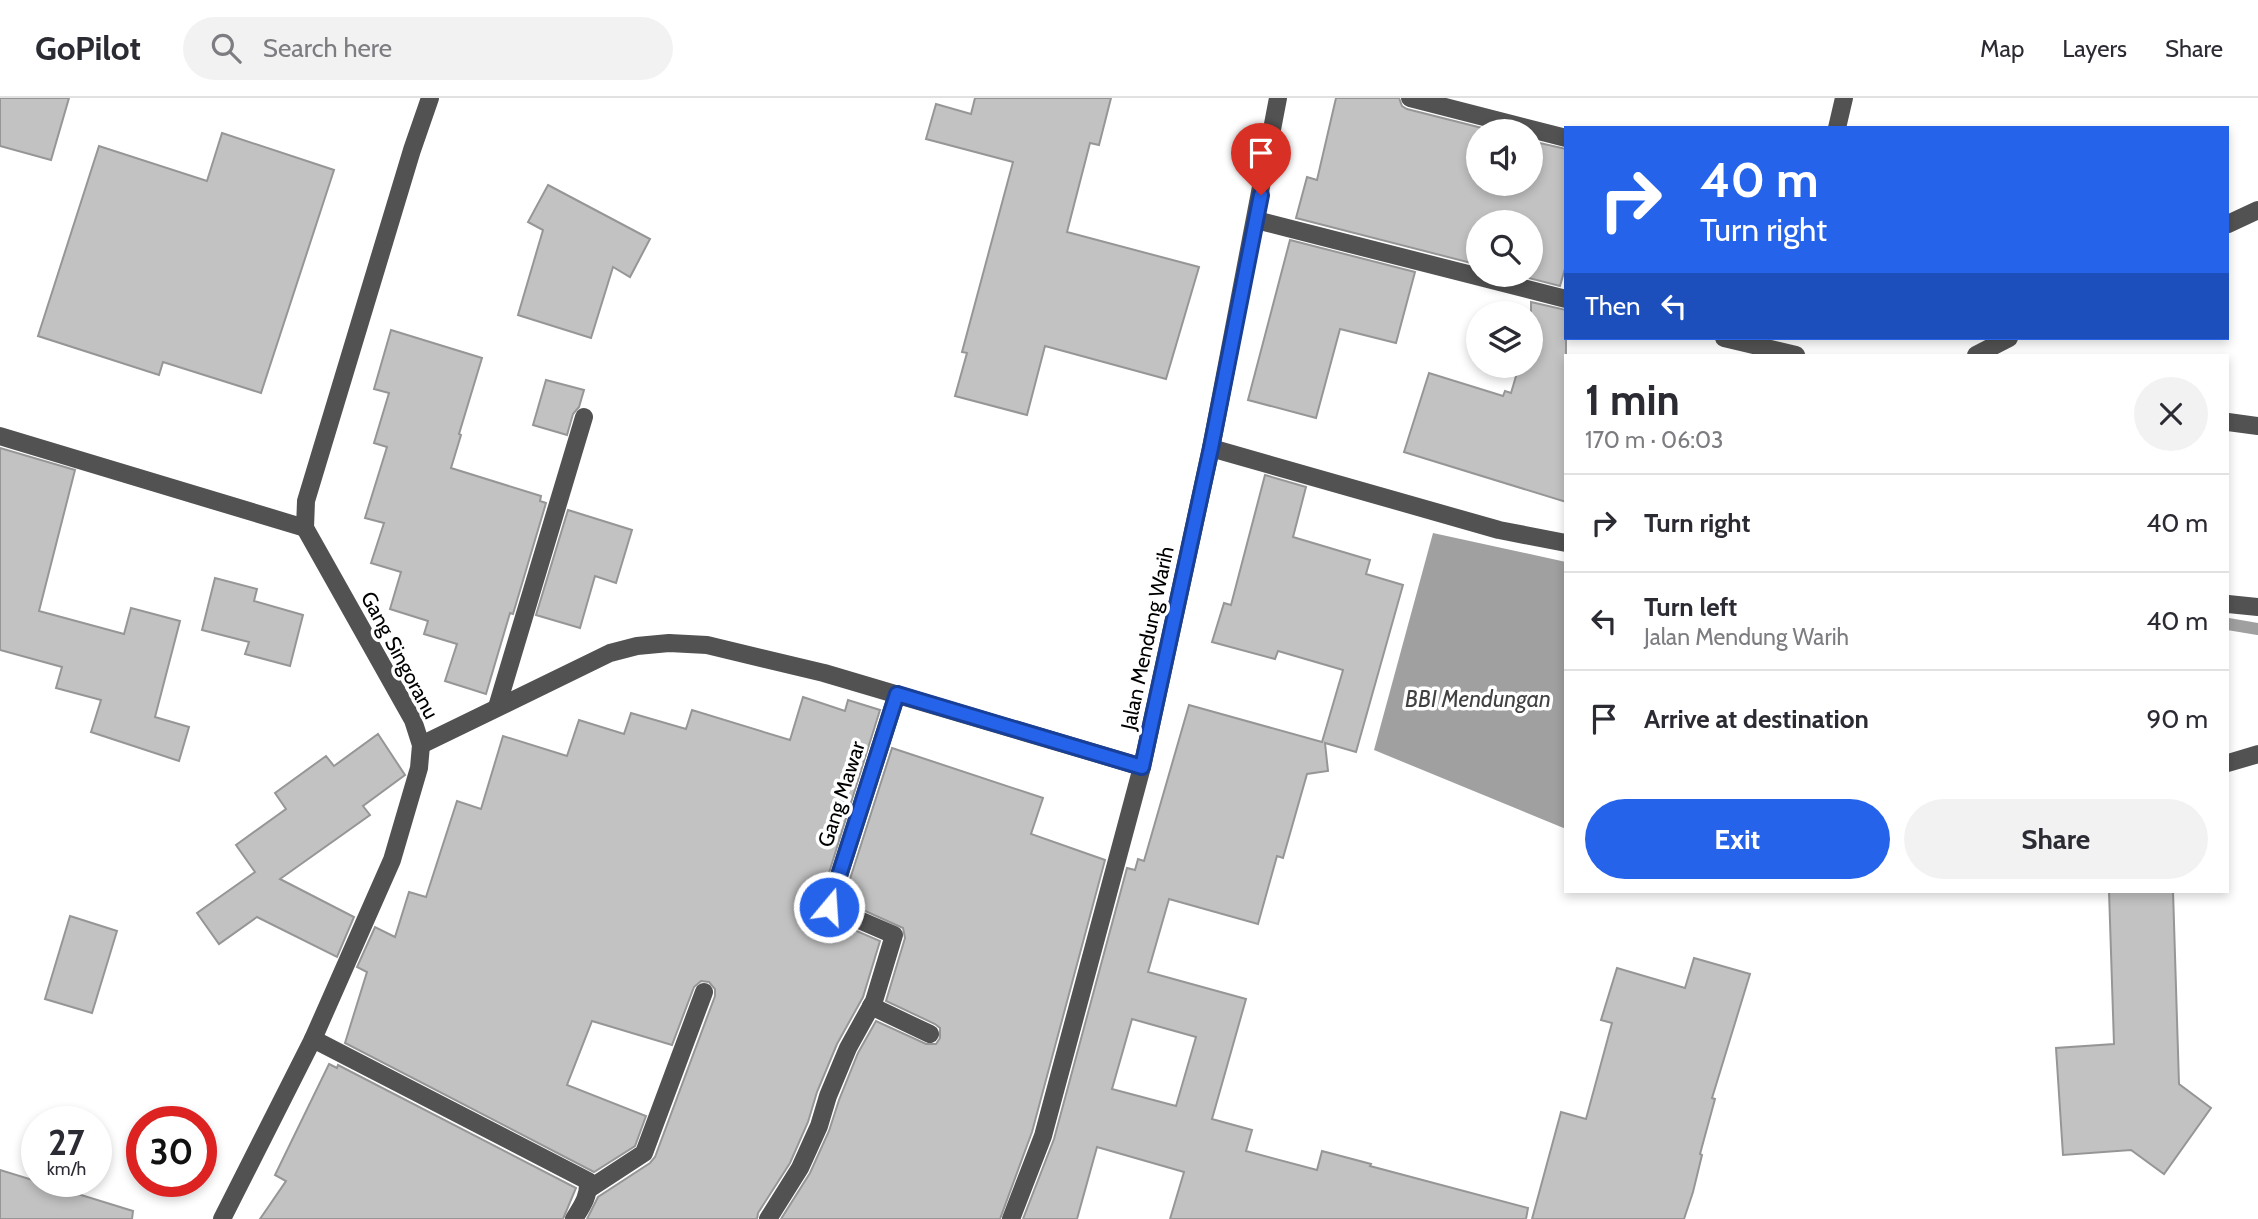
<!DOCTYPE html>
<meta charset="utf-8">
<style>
:root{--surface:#fff;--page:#f2f2f3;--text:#2b2b33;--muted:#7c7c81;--line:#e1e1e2;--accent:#2563eb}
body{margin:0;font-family:Cabin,sans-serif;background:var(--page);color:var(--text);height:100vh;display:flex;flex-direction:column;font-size:26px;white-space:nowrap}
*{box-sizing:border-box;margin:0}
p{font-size:23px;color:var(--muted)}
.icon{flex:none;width:38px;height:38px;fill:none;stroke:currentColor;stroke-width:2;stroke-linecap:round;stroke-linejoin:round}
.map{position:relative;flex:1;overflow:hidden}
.sheet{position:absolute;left:1564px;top:256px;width:665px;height:539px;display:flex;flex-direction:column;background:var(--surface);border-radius:0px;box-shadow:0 4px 10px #0003}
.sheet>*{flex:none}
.guide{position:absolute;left:1564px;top:28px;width:665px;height:214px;border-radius:0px;box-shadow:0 4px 10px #0003;background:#2563eb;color:#fff;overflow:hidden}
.controls{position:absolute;left:1466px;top:21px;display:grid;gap:14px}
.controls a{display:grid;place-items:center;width:77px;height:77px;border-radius:50%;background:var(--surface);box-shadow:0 4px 10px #0003;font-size:35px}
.speed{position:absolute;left:21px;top:1008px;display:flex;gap:14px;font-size:35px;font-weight:700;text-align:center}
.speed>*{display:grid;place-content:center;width:91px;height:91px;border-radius:50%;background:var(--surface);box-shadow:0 4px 10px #0003;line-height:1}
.speed small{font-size:18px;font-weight:400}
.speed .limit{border:10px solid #d22;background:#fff;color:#111}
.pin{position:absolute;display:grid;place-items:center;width:60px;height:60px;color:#fff;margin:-72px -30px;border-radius:50% 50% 50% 0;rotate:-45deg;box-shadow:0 0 7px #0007}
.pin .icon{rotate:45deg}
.me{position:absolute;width:77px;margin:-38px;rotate:18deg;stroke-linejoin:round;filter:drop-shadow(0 0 5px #0008)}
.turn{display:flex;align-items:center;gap:24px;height:147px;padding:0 21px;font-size:32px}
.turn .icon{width:91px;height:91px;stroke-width:2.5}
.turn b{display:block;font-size:49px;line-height:60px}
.then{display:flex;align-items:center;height:66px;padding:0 21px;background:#0003;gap:14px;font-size:26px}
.round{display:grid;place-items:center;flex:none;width:74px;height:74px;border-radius:37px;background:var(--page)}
.head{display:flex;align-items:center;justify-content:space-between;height:119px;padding:0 21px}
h1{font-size:42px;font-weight:700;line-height:52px}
.primary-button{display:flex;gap:14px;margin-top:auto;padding:14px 21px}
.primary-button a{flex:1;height:80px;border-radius:42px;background:var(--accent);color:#fff;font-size:28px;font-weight:700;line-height:80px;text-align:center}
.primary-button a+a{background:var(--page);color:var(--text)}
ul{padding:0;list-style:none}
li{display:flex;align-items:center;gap:21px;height:98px;padding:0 21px;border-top:2px solid var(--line)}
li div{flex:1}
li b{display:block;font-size:26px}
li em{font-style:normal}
header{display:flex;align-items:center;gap:42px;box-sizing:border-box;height:98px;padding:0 35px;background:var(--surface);border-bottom:2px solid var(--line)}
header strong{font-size:33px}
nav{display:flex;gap:38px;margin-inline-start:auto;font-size:24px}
.search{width:490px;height:63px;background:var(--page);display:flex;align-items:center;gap:18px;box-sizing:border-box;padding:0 24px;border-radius:38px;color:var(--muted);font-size:26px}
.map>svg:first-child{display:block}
.water{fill:#a0a0a0}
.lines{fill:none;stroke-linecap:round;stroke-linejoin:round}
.stream{stroke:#a0a0a0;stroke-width:12}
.building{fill:#c2c2c2;stroke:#969696;stroke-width:2;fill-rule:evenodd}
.minor{stroke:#525252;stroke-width:18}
.route-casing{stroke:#184099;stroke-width:18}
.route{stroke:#2563eb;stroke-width:12}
.labels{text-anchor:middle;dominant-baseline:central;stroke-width:7;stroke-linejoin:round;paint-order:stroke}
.street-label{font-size:21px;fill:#000;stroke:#fff}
.water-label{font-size:23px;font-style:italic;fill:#414141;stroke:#fff}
</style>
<header>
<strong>GoPilot</strong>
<div class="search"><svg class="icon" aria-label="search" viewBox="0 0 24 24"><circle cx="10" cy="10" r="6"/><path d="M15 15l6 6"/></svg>Search here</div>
<nav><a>Map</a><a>Layers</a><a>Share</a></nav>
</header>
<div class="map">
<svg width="2258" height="1121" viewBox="0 0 2258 1121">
<rect width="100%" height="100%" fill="#fff"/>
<path class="water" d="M1433,435l133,29v267l-192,-79z"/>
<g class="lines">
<path class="stream" d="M2228,526l30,5"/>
</g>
<g class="building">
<path d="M0,0h69l-18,62 -51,-14z"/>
<path d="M975,0h136l-12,47 -9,-2 -23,89 132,35 -33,112 -121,-33 -18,69 -72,-19 12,-43 -5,-1 51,-190 -87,-23 10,-35 35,10z"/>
<path d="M1336,0h63l3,8 5,3 87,22h-15v53h52v-43l35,8v116l-6,21 -43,-11h14v-53h-52v43l-183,-47 11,-41 10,3z"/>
<path d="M222,35l112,37 -73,223 -98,-31 -4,13 -121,-39 61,-190 108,35z"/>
<path d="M548,87l102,54 -20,38 -17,-10 -22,71 -73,-23 25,-85 -15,-8z"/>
<path d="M1290,142l125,32 -19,71 -56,-14 -24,89 -68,-18z"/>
<path d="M1531,204l35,8v192l-162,-50 25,-79 74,23 2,-5 6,2 8,-27h12z"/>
<path d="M391,232l91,28 -23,76 2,1 -10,33 90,28 -1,5 6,2 -33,111 -3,-1 -24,81 -41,-13 12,-37 -33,-10 4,-13 -38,-12 11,-37 -30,-9 13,-40 -19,-5 22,-71 -13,-4 15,-50 -15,-4z"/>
<path d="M546,282l38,10 -5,17 -6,7 -6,21 -34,-10z"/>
<path d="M0,350l75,22 -36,141 85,23 7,-26 49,13 -25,96 34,10 -10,34 -88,-29 10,-32 -45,-12 6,-21 -62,-17z"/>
<path d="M1265,377l41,12 -13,50 77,23 -4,14 37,11 -47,167 -31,-9 3,28 -21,3 -24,84 -6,-2 -19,68 -89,-25 -21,73 98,27 -34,120 40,11 -6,21 71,19 5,-19 49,13 -1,2 158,42 -2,11h-356l14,-47 -87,-25 -20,72h-54l31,-80 73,-271 8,2 3,-11 6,2 45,-156 133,37 21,-72 -65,-19 -3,8 -63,-17 12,-39 7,2zM1132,921l64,18 -20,69 -64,-17z"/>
<path d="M568,412l64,20 -16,53 -21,-7 -15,52 -44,-13z"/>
<path d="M215,480l42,11 -3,12 49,14 -13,51 -45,-12 4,-12 -47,-12z"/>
<path d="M803,599l42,14 3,-11 32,10 -62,198 6,9 56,24 -17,56 -26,47 -20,48 -9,30 -18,41 -32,50 -1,6h-170l11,-22 52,-34 5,-6 60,-161v-7l-6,-7 -8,-1 -7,6 -22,58 -80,-24 -25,64 79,31 -11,30 -41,26 -249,-129 22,-71 -10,-5 18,-40 20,10 14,-45 17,5 31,-96 24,8 22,-73 64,20 12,-36 45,14 7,-21 55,16 6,-19 98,30z"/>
<path d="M378,636l27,41 -42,31 7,9 -90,64 74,38 -17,40 -80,-40 -38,27 -22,-31 58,-41 -19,-27 50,-36 -11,-16 51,-37 8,10z"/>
<path d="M892,650l151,50 -12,36 74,26 -73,272 -32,87h-219l29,-46 19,-42 10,-31 19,-47 18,-32 50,23h10l4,-6v-10l-5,-4 -49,-23 19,-63 -2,-10 -60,-27z"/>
<path d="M2109,793h64l6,193 32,24 -47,66 -33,-24 -68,5 -7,-107 58,-4z"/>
<path d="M70,818l47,15 -25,82 -47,-14z"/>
<path d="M1694,860l56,16 -38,124 3,1 -15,55 2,1 -9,37 -9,27h-152l29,-107 25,7 26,-96 -11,-3 16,-52 68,20z"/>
<path d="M329,966l8,4 1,-3 238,123 -13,31h-303l26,-38 -11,-6z"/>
<path d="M0,1072l133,41 -1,8h-132z"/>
</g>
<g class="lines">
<g class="minor">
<path d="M1410,0l156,40"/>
<path d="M1837,30l7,-30"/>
<path d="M1256,122l310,79"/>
<path d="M2228,126l30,-14"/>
<path d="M1724,240l72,17"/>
<path d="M1976,257l33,-17"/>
<path d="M2228,324l30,4"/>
<path d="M0,338l305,92"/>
<path d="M1211,350l288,82 67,13"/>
<path d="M2228,506l30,3"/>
<path d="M497,609l87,-290"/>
<path d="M421,647l189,-92 27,-7 32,-3 38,2 117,28 318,94"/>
<path d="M2228,665l30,-9"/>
<path d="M871,908l59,28"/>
<path d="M313,941l275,142c1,16 -6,25 -14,38"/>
<path d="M589,1091l55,-36 60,-161"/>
<path d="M222,1121l91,-180 79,-179 27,-92 2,-23 -8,-25 -108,-192 1,-27 106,-351 18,-52"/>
<path d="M768,1121l32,-51 19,-42 9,-30 20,-48 26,-47 20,-66 -65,-28 68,-213"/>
<path d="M1011,1121l32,-83 99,-369 69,-319 67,-350"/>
</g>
</g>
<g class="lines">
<g class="route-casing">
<path id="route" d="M829,809l68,-213 245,73 69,-319 50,-253"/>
</g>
<use href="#route" class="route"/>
</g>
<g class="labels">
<g class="street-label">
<text transform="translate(1147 540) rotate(-78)">Jalan Mendung Warih</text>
<text transform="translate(400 557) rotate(62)">Gang Singoranu</text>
<text transform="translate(841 696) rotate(-72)">Gang Mawar</text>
</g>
<g class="water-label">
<text x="1478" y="601">BBI Mendungan</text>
</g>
</g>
</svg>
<div class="controls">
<a><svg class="icon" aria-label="sound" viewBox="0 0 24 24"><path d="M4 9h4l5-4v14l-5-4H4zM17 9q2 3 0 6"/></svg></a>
<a><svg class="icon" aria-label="search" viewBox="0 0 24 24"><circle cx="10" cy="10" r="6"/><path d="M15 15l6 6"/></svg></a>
<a><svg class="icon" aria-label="layers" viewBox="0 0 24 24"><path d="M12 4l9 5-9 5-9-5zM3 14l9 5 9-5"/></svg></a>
</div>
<div class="speed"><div>27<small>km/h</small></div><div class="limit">30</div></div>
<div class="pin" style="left:1261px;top:97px;background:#d93025"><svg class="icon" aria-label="arrive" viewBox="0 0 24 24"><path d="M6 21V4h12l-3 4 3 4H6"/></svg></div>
<svg class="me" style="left:829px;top:809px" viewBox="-20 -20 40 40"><circle r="17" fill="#2563eb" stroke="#fff" stroke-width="3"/><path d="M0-11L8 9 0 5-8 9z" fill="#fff"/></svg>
<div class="guide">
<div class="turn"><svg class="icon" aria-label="right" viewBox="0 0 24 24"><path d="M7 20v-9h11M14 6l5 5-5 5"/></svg><div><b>40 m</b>Turn right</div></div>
<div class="then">Then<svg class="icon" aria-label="left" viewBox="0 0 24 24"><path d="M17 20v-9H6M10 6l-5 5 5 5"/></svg></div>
</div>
<section class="sheet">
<div class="head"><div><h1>1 min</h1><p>170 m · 06:03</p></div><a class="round"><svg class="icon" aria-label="close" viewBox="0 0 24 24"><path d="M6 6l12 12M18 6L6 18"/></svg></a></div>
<ul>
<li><svg class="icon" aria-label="right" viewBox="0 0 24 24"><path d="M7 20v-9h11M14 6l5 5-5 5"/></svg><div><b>Turn right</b></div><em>40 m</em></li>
<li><svg class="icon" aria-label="left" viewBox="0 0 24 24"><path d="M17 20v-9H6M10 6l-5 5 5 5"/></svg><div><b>Turn left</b><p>Jalan Mendung Warih</p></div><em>40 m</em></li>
<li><svg class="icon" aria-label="arrive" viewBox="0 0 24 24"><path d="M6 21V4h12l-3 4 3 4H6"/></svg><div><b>Arrive at destination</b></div><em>90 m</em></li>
</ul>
<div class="primary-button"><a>Exit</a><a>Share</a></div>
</section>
</div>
